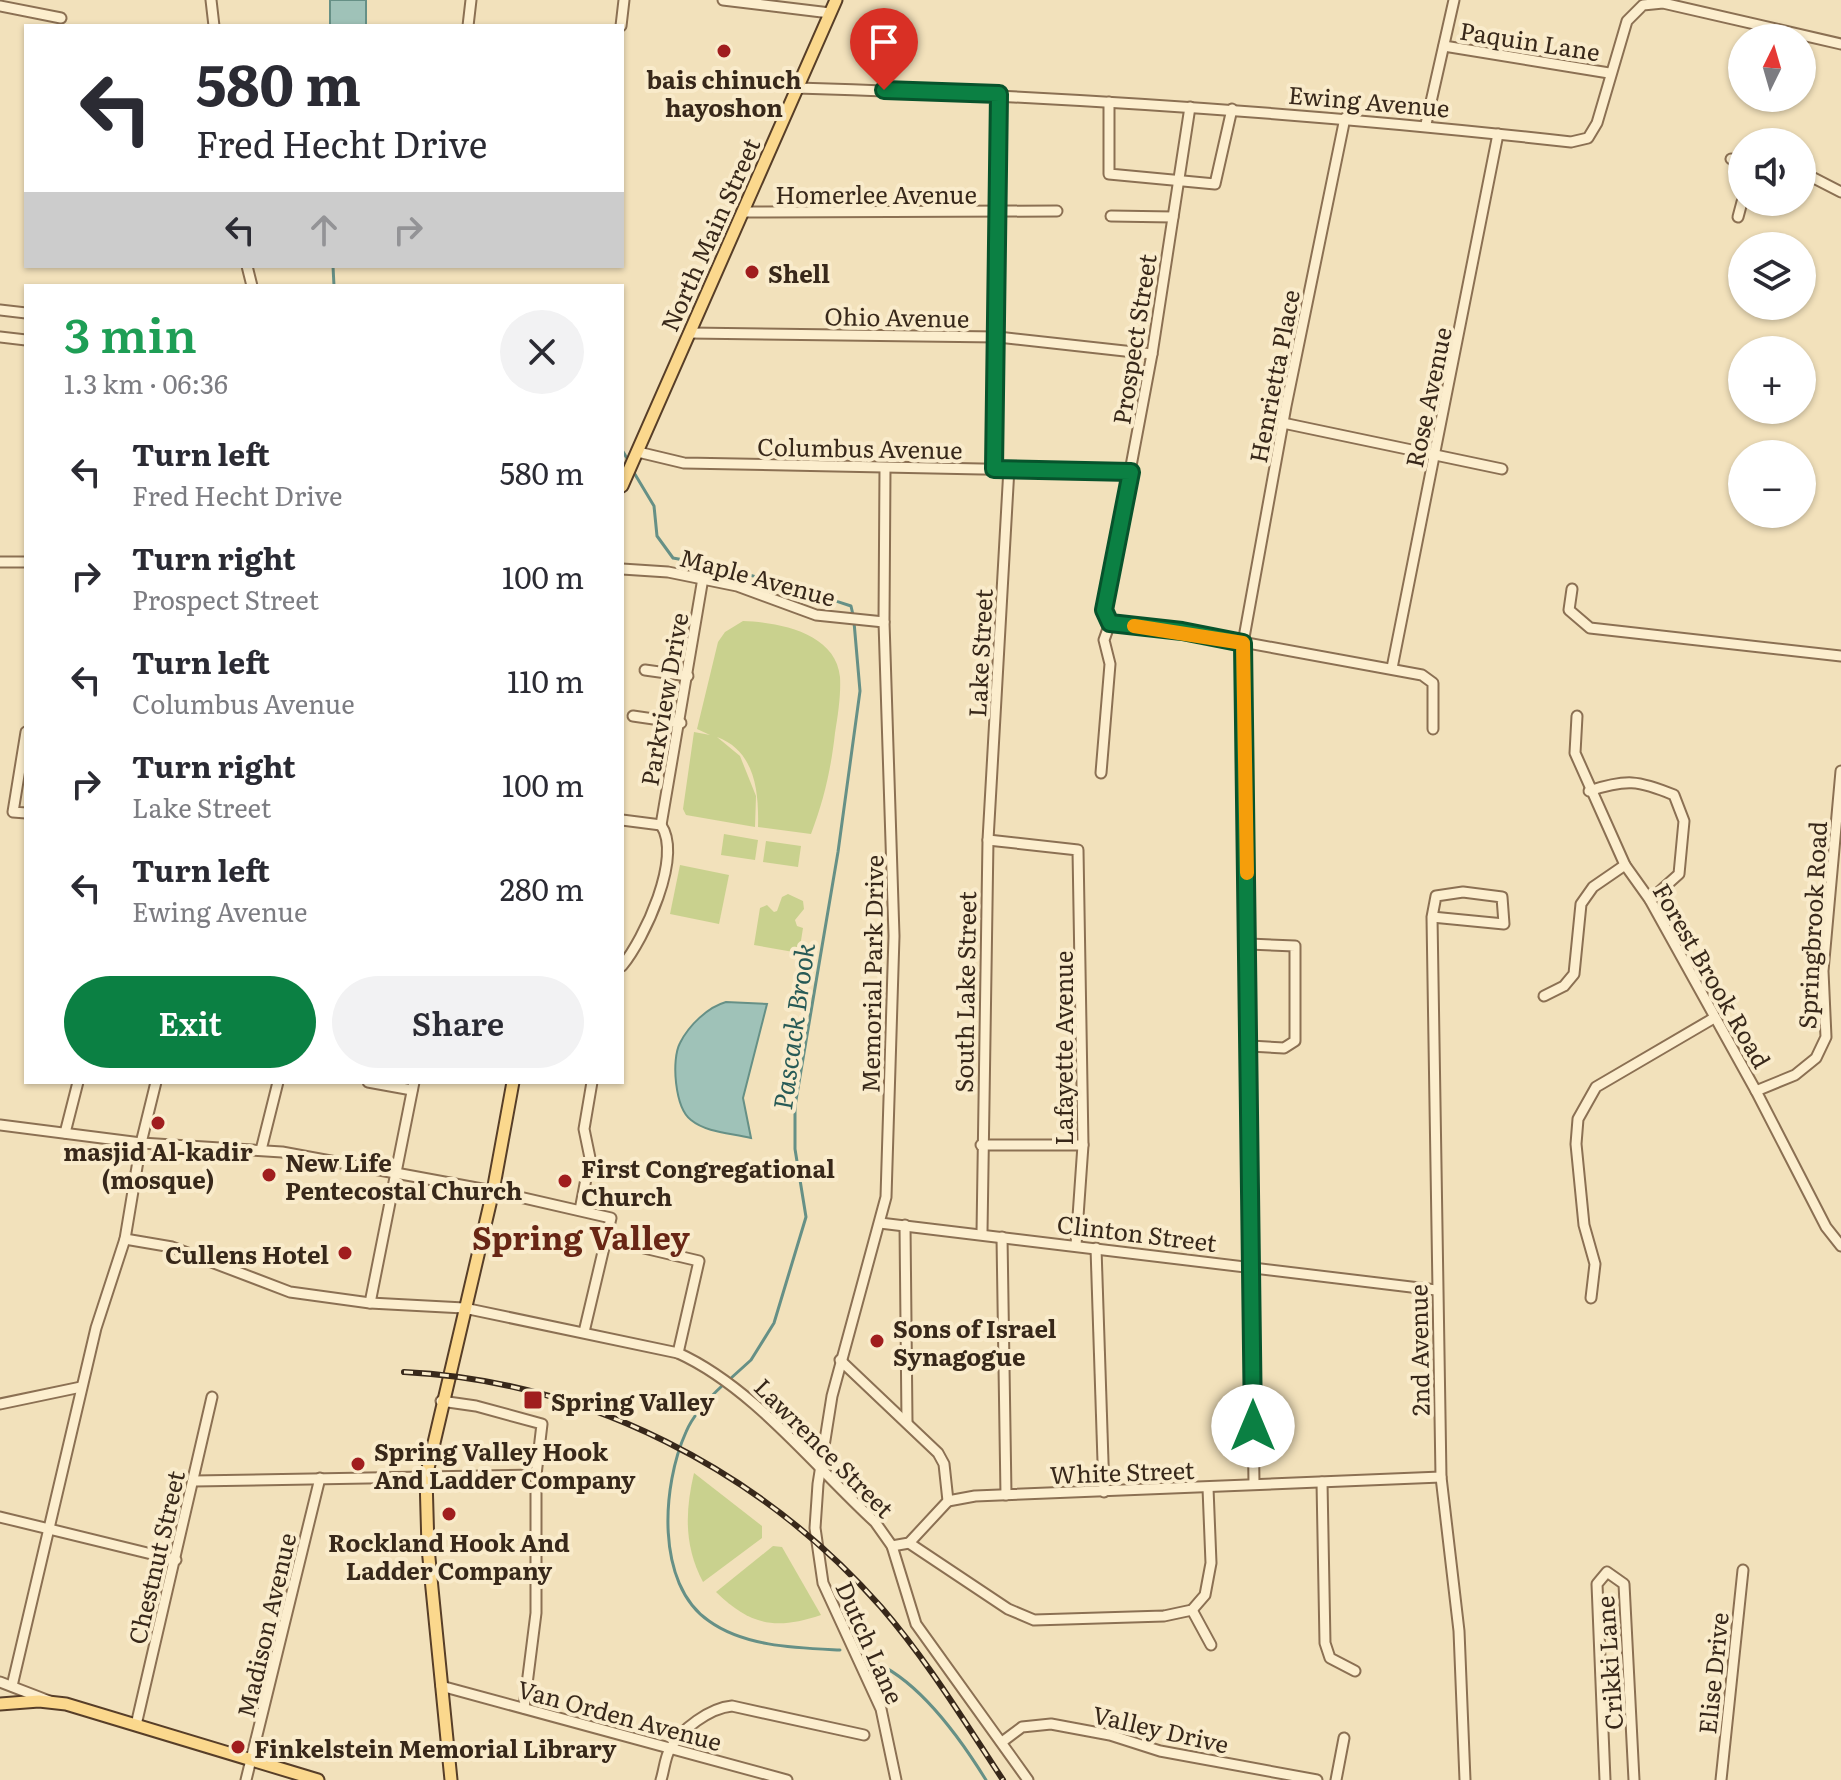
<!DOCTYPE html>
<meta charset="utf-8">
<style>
:root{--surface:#fff;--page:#f2f2f3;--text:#2b2b33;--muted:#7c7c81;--accent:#0b8043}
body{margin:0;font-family:Literata,serif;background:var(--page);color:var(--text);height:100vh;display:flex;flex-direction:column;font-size:30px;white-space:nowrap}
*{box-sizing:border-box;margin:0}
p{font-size:26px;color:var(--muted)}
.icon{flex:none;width:44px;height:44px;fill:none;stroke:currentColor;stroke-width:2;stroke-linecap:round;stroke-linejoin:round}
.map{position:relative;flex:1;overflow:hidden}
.drawer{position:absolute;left:24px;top:284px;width:600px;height:800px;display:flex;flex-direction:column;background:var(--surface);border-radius:0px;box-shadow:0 2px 6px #0004}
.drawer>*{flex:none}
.guide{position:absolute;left:24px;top:24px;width:600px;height:244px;border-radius:0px;box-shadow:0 2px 6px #0004;background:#fff;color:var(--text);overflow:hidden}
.needle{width:52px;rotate:5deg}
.fabs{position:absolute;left:1728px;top:24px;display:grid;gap:16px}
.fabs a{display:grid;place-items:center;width:88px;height:88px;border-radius:50%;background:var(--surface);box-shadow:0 2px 6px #0004;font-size:40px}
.pin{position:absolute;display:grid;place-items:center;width:68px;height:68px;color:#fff;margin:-82px -34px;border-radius:50% 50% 50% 0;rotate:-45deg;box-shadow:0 0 8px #0007}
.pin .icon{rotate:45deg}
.me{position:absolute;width:88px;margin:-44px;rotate:0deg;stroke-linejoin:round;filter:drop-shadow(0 0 6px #0008)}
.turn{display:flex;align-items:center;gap:28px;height:168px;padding:0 40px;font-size:36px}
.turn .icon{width:104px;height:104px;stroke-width:2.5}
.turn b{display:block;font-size:56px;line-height:68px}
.lanes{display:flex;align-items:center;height:76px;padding:0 40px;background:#0003;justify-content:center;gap:40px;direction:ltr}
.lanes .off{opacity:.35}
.round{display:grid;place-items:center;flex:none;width:84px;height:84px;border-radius:42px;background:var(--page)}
.overview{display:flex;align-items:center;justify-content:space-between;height:136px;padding:0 40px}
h1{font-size:48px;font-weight:600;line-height:60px;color:#1e9e55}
.cta{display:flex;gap:16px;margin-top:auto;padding:16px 40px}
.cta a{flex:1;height:92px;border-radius:48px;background:var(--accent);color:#fff;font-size:32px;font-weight:600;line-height:92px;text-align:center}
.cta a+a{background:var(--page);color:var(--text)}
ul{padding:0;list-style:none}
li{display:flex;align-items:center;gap:24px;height:104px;padding:0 40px}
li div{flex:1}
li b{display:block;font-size:30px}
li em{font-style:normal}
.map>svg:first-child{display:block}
.green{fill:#c9d18e}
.water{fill:#9fc2b8;stroke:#669086;stroke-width:2}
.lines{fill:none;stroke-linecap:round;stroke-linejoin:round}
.stream{stroke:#669086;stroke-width:3}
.minor-casing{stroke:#8b7053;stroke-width:13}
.major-casing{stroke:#573e28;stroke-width:15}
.minor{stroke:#fceece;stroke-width:9}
.major{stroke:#fbd88d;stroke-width:11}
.rail-casing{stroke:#38281a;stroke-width:6}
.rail{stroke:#f9ebcb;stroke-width:3;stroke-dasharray:9;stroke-linecap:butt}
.route-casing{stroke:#07532c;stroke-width:20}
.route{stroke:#0b8043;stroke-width:14}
.slow{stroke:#f59e0b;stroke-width:14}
.poi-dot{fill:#a01d1e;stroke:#f9ebcb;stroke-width:3}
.labels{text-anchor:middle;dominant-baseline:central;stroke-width:8;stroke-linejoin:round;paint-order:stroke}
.street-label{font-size:24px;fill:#38281a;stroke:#f9ebcb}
.poi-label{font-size:24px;font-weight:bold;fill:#38281a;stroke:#f9ebcb;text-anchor:start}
.water-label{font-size:26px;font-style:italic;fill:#275a56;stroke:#f9ebcb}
.district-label{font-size:32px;font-weight:bold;fill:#692615;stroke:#f9ebcb}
</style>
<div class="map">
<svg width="1841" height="1780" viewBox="0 0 1841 1780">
<rect width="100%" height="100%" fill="#f2e1bb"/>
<g class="green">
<path d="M743,621c36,1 93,12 97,56 1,18 -2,38 -5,56 -4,36 -11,67 -24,101l-53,-7c1,-36 -3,-76 -41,-90l23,19 16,40 -1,31 -69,-12 -3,-6 11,-77 16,3 -13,-6 21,-87 7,-10z"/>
<path d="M724,834l34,6 -3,20 -34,-5z"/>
<path d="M766,841l35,5 -3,21 -35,-5z"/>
<path d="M680,865l49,10 -10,49 -49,-10z"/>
<path d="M788,894l15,7 1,8 -9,11 2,6 6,2 -4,25 -45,-8 6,-37 7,-3 7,7 3,-1 5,-14z"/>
<path d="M694,1473l68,53v12l-59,44c-19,-36 -18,-70 -9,-109z"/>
<path d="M773,1546l9,1 39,68c-45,15 -70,11 -105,-23z"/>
</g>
<g class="water">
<rect x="330" y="0" width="36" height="26"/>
<path d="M726,1002l41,2 -24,94 8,40c-19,-5 -44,-5 -60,-18 -16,-12 -20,-60 -11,-77 9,-18 28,-36 46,-41z"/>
</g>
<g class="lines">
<g class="stream">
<path d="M333,266l1,20"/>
<path d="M622,450l6,10"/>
<path d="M633,471l21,35 3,30 16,22c60,10 120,29 178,48l2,9"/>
<path d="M730,1379l21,-19 23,-37 32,-106 -11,-68v-43l43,-254 22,-161 -6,-69"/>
<path d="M724,1384c-14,13 -31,31 -38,48 -24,53 -31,152 23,189 36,26 89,27 131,29"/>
<path d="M872,1661c47,19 88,77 114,119"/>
</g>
<g class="minor-casing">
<g id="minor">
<path d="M211,0l3,26"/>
<path d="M723,0l107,13"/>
<path d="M0,6l61,12"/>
<path d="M468,26l3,-26"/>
<path d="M621,26l3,-26"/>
<path d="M1444,46l165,27"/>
<path d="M797,88c259,8 516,25 774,54l17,-4 9,-15 30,-102 16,-16 20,-2 178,41"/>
<path d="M1109,102v72l106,10 17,-75"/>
<path d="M1426,124l28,-124"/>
<path d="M1731,159l11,5"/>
<path d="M1802,172l39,20"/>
<path d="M742,212l315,-1"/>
<path d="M1111,216l62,1"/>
<path d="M1738,217l4,-15"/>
<path d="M247,266l5,20"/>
<path d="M0,310l26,3"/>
<path d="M689,333l309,4 154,17"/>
<path d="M0,337l26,3"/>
<path d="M1283,423l219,46"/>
<path d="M638,452l46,11 447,9"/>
<path d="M885,469l-1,153 10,314 -8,261 -54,199 -14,88 -3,44 8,55 58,126 15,71"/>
<path d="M994,469l5,-375"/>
<path d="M0,562h26"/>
<path d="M622,569l46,3 69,14 79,29 68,7"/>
<path d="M1572,589l-3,21 21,18 251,28"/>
<path d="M1110,623l-6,-13 48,-256 38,-247"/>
<path d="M1110,623l72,8 240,44 11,8v46"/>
<path d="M1392,668l106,-534"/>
<path d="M645,670l43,6"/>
<path d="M633,716l48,7"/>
<path d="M1577,716l-2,37 50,112 25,35 106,191 70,136 15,19"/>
<path d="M26,732l-13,80 13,1"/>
<path d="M1101,773l9,-109 -6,-24 6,-17"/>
<path d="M1589,791c37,-12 49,-11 85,4l10,26 -5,53 -29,26"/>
<path d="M622,820l39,5"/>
<path d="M661,825l42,-247"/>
<path d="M988,840l90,10 5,295 -7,100"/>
<path d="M1432,917l72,7 -2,-27 -39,-5 -27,4 -4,21 9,560 18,154 6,149"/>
<path d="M1249,944l46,2v95l-11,7 -34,-2"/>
<path d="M622,966c22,-27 61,-109 39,-141"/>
<path d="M1544,996l20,-10 10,-12 7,-70 12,-17 32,-22"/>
<path d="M368,1082l44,8"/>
<path d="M1756,1091l39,-16 21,-17 10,-21 -3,-66 18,-200"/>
<path d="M0,1125l141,18 141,9 211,39 118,27 -27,114"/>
<path d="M65,1133l13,-51"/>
<path d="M981,1145h102"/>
<path d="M261,1150l17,-68"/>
<path d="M580,1210l10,-52 -6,-29 8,-47"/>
<path d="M880,1223l556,67"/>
<path d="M905,1225l2,196"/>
<path d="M982,1233l6,-393 21,-372"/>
<path d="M1002,1237l4,258"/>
<path d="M125,1239l47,8 118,45 80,11 94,5 214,45c75,34 136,113 197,169l17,24 24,78 112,156"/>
<path d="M606,1239l93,22 -21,92"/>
<path d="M1096,1248l8,244"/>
<path d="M1591,1298l4,-34 -11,-39 -8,-81 2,-25 18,-32 118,-69"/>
<path d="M370,1303l44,-221"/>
<path d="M840,1360l98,93 6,11 4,37 -39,42 -17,3"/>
<path d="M441,1401l35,5 66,18 -6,51v138l-12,95"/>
<path d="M0,1404l81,-17"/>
<path d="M194,1481l342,-6"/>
<path d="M1322,1482l3,161 5,15 25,13"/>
<path d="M1254,1484l-11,-841 43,-237 59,-288"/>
<path d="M948,1501l27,-5 466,-19"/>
<path d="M0,1517l176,43"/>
<path d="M909,1543l99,66 26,11 130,-4 28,-6 13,-15 6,-32 -3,-75"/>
<path d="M1192,1610l19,35"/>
<path d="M0,1682l52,20"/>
<path d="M12,1686l84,-358 29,-89 16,-96 15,-61"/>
<path d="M441,1686l346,94"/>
<path d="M136,1725l76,-328"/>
<path d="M1002,1742l20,-15 29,-3 59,11 50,16 157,29"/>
<path d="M246,1780l74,-302"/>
<path d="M661,1780c3,-9 4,-23 9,-31 11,-20 40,-41 62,-43l132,29"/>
<path d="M1336,1780l8,-42"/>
<path d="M1605,1780l-8,-196 10,-12 17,12 10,196"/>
<path d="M1721,1780l22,-210"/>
</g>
</g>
<g class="major-casing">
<g id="major">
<path d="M622,486l214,-486"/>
<path d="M0,1704l39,-3 27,3 252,76"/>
<path d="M451,1780l-23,-232 -2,-71 67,-286 20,-109"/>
</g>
</g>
<use href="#minor" class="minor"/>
<use href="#major" class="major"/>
<g class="rail-casing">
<path id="rail" d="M404,1372c183,9 356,98 477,235 46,53 83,114 122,173"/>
</g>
<use href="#rail" class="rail"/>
</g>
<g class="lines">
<g class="route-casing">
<path id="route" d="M884,90l115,4 -5,375 137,3 -27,138 6,13 72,8 61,12 10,783"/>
</g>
<use href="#route" class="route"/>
<path class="slow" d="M1134,626l109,17 4,230"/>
</g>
<g class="poi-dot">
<circle cx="724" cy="51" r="8"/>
<circle cx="752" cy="272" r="8"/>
<circle cx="158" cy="1123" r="8"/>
<circle cx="269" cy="1175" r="8"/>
<circle cx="565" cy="1181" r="8"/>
<circle cx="345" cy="1253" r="8"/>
<circle cx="877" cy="1341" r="8"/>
<rect x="523" y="1390" width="20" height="20" rx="4"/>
<circle cx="358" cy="1464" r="8"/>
<circle cx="449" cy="1514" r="8"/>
<circle cx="238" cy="1747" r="8"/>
</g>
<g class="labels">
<g class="street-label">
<text transform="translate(1530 40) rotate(9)">Paquin Lane</text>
<text transform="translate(1369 100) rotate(5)">Ewing Avenue</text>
<text x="876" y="193">Homerlee Avenue</text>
<text transform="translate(709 234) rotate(-66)">North Main Street</text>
<text transform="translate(897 316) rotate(1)">Ohio Avenue</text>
<text transform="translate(1133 339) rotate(-81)">Prospect Street</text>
<text transform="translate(1273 376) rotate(-79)">Henrietta Place</text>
<text transform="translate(1427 397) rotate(-78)">Rose Avenue</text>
<text transform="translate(860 447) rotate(1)">Columbus Avenue</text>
<text transform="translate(758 576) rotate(15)">Maple Avenue</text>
<text transform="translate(979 653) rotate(-87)">Lake Street</text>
<text transform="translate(663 699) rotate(-80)">Parkview Drive</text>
<text transform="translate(1811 925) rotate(-87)">Springbrook Road</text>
<text transform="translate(871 974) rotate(-89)">Memorial Park Drive</text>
<text transform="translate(1713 975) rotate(60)">Forest Brook Road</text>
<text transform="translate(964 992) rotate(-89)">South Lake Street</text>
<text transform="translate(1062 1048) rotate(-90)">Lafayette Avenue</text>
<text transform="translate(1137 1232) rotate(7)">Clinton Street</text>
<text transform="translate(1418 1350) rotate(-91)">2nd Avenue</text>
<text transform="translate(825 1447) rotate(45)">Lawrence Street</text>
<text transform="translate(1122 1471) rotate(-2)">White Street</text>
<text transform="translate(155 1557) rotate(-77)">Chestnut Street</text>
<text transform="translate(265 1625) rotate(-77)">Madison Avenue</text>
<text transform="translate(871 1642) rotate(66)">Dutch Lane</text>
<text transform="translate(1608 1663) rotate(-94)">Crikki Lane</text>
<text transform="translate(1712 1673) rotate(-84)">Elise Drive</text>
<text transform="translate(620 1714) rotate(15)">Van Orden Avenue</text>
<text transform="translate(1161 1728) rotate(13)">Valley Drive</text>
</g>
<g class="poi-label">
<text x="724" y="78" text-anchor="middle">bais chinuch<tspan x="724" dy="28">hayoshon</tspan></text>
<text x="768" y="272">Shell</text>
<text x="158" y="1150" text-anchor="middle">masjid Al-kadir<tspan x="158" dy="28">(mosque)</tspan></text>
<text x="285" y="1161">New Life<tspan x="285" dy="28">Pentecostal Church</tspan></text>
<text x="581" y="1167">First Congregational<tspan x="581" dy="28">Church</tspan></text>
<text x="329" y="1253" text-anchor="end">Cullens Hotel</text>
<text x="893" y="1327">Sons of Israel<tspan x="893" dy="28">Synagogue</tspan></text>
<text x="551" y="1400">Spring Valley</text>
<text x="374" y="1450">Spring Valley Hook<tspan x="374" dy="28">And Ladder Company</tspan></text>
<text x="449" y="1541" text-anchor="middle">Rockland Hook And<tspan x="449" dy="28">Ladder Company</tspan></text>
<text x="254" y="1747">Finkelstein Memorial Library</text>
</g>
<g class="water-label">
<text transform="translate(792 1026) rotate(-82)">Pascack Brook</text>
</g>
<g class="district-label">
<text x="581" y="1236">Spring Valley</text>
</g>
</g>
</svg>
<div class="fabs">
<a><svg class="needle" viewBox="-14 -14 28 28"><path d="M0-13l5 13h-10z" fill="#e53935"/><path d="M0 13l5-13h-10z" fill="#7c7c81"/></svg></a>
<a><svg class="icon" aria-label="sound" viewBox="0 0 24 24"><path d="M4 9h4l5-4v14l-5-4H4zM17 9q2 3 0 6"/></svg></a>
<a><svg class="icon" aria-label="layers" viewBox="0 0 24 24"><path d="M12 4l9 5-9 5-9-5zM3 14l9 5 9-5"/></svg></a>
<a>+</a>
<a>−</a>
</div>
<div class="pin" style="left:884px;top:90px;background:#d93025"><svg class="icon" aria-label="arrive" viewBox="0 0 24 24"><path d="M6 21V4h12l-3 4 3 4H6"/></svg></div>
<svg class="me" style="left:1253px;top:1426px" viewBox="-20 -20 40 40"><circle r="19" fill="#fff"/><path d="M0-13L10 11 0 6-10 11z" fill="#0b8043"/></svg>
<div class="guide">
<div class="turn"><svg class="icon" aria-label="left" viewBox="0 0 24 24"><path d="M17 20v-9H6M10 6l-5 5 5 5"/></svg><div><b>580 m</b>Fred Hecht Drive</div></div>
<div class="lanes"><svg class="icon" aria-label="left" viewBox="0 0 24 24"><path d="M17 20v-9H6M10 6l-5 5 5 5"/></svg><svg class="icon off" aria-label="ahead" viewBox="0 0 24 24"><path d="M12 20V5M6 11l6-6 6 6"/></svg><svg class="icon off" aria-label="right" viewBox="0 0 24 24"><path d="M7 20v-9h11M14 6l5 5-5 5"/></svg></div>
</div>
<section class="drawer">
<div class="overview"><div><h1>3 min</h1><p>1.3 km · 06:36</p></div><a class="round"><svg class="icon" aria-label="close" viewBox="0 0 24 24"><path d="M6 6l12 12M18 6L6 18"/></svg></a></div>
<ul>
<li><svg class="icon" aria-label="left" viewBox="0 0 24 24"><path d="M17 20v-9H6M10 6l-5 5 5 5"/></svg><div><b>Turn left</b><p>Fred Hecht Drive</p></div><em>580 m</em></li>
<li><svg class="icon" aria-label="right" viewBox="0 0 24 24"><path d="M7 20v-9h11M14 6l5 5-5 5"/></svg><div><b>Turn right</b><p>Prospect Street</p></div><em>100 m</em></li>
<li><svg class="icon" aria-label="left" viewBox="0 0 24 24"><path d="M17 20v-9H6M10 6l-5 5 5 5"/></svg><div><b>Turn left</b><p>Columbus Avenue</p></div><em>110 m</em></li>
<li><svg class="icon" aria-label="right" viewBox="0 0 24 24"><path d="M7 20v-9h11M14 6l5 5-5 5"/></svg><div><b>Turn right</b><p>Lake Street</p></div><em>100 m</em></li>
<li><svg class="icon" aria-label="left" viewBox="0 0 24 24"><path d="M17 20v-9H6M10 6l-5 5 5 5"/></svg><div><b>Turn left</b><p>Ewing Avenue</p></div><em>280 m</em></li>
</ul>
<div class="cta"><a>Exit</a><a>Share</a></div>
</section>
</div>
